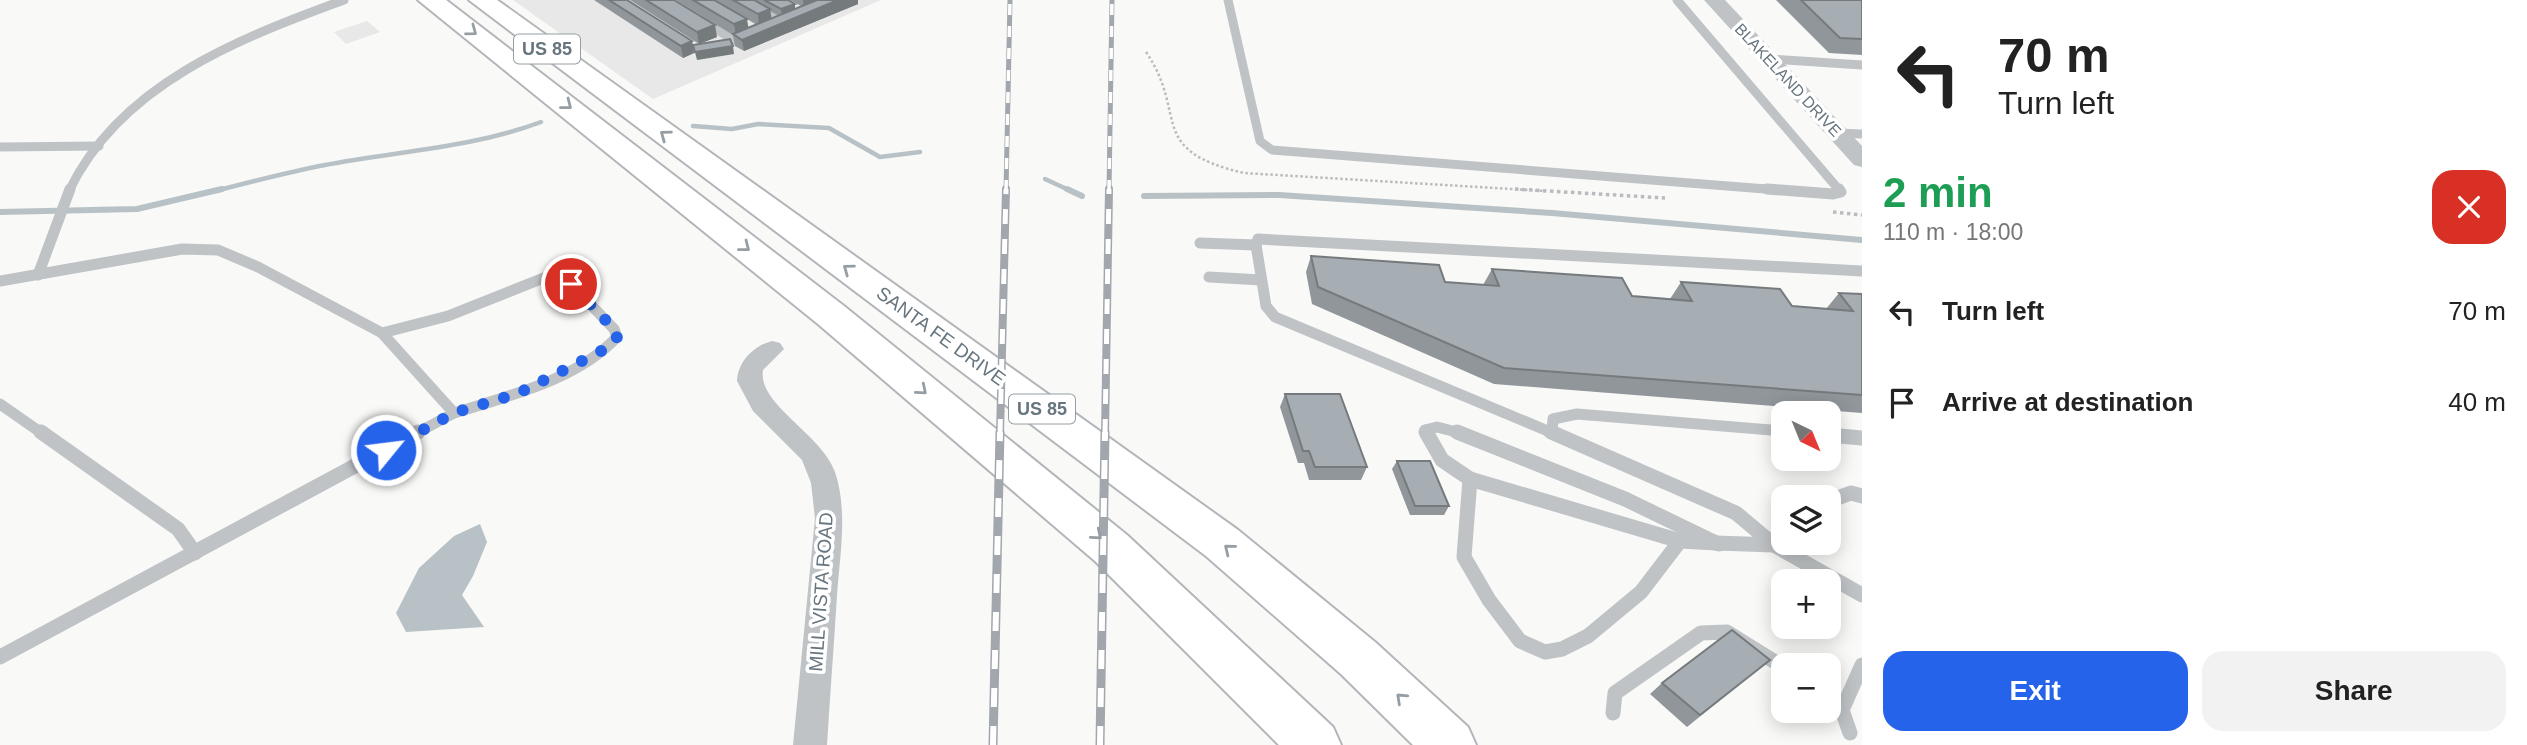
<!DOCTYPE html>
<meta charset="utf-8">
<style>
:root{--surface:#fff;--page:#f2f2f2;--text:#222;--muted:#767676;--accent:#2563eb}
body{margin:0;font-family:Helvetica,sans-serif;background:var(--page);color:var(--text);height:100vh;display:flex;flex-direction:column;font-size:26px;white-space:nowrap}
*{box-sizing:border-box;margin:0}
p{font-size:23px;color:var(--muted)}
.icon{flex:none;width:38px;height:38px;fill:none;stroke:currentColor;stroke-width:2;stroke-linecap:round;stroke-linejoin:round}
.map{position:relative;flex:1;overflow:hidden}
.panel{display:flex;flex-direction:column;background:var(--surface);width:665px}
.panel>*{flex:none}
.guide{background:#fff;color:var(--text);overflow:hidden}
.needle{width:46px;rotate:137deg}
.buttons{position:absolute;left:1771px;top:401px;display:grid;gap:14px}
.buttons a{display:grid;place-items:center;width:70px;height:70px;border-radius:14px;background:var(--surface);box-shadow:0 4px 18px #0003;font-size:35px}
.pin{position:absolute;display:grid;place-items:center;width:60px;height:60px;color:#fff;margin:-30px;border:4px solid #fff;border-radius:50%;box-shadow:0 2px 7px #0007}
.me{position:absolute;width:77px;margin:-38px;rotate:61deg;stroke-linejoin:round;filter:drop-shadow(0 0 5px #0008)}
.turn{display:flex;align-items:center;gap:24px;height:147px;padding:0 21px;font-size:32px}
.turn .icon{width:91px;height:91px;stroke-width:2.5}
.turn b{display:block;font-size:49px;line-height:60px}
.round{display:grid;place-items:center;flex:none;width:74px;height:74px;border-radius:21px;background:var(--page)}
.summary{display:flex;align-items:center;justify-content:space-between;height:119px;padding:0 21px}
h1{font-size:42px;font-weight:700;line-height:52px;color:#1e9e55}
.button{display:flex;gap:14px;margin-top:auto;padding:14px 21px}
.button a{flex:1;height:80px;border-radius:21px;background:var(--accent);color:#fff;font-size:28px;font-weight:700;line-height:80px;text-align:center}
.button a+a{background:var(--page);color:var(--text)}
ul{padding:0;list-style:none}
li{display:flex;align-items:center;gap:21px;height:91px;padding:0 21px}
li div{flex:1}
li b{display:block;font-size:26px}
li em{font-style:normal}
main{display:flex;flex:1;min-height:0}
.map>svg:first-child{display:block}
.built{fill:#e7e8e7}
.water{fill:#b8c2c6}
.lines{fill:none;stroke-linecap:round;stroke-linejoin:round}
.stream-far1{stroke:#b8c2c6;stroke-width:4.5}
.stream{stroke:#b8c2c6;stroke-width:6}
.trunk-casing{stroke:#b3b6b9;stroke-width:4}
.path-far1{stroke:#b9bcbe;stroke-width:2.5;stroke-dasharray:2.5 2.5;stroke-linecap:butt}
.path{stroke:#b9bcbe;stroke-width:3.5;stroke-dasharray:3.5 3.5;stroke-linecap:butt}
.service-far2{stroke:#bfc3c6;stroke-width:9}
.service-far1{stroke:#bfc3c6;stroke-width:11}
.service{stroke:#bfc3c6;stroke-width:15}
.minor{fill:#bfc3c6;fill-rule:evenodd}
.tertiary{fill:#bfc3c6;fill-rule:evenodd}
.trunk{fill:#fff;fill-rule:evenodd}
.rail-far2-casing{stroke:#a1a7ac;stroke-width:5}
.rail-far1-casing{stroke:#a1a7ac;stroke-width:8}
.rail-casing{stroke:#a1a7ac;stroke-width:9}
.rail-far2{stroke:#fff;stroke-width:3.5;stroke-dasharray:11;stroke-linecap:butt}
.rail-far1{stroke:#fff;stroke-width:5;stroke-dasharray:15;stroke-linecap:butt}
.rail{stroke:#fff;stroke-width:6;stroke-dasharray:19;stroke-linecap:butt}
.wall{fill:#90969a;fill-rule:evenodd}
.shaded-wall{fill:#757a7d}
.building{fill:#a7aeb3;stroke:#757a7d;stroke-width:2}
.oneway{stroke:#959ea5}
.route{stroke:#2563eb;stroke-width:12;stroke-dasharray:0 21.6}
.labels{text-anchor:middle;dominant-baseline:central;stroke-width:7;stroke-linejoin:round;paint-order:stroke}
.far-street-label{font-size:16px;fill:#67757e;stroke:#fff}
.shield{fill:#fff;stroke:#959ea5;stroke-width:2}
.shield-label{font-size:18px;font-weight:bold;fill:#67757e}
.street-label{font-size:19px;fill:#67757e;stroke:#fff}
</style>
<main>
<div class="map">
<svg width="1862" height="745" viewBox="0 0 1862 745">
<rect width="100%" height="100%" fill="#f9f9f7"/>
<g class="built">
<path d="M513,0h368l-228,99z"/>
<path d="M367,21l13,11 -34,12 -12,-12z"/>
</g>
<path class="water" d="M480,524l7,18 -14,34 -11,19 22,32 -78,5 -10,-19 23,-45 35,-32z"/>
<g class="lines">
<g class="stream-far1">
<path d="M693,126l39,3 26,-5 71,4 51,29 40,-5"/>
<path d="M1045,179l26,12"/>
<path d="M215,191c36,-9 73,-19 110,-26 72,-14 147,-17 216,-43"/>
</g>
<g class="stream">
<path d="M1067,189l15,7"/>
<path d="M1144,196l135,-1 273,18 310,27"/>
<path d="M0,212l137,-3 85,-20"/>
</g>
<g class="trunk-casing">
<g id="trunk">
<path d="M418,0h28l398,306 283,229 206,192 8,18h-62l-184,-184 -277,-237z"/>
<path d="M469,0h28l741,530 137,112 93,85 8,18h-63l-72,-71 -135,-118z"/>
</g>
</g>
<path class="path-far1" d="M1146,52c43,63 -1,98 98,121l301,18"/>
<g class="path">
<path d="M1515,189l150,9"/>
<path d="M1833,212l29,3"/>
</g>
<g class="service-far2">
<path d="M745,0l38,22"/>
<path d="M1228,0l32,141 12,9 519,41"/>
<path d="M1677,0l163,191"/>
<path d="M703,21l32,20"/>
<path d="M1769,59l93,6"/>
<path d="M1837,133l25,1"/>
<path d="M0,147l99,-1"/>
<path d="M69,191c51,-107 171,-153 275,-191"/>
</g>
<g class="service-far1">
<path d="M1767,189l66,5 8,-2 -2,-3"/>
<path d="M1200,243l56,2"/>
<path d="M38,275l32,-86"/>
<path d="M1209,277l52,3"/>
<path d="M0,281l182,-32 36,1 40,17 124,66 72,80 -39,21"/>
<path d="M382,333l66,-17 98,-39 25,7 43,45 3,8c-40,43 -109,59 -163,76"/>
<path d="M0,404l43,30"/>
<path d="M1552,433l1,-14 24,-5 206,17"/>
<path d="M1427,434l-2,-4 12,-3 27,7"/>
<path d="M1555,434l-280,-117 -9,-11 -10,-61 2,-6 604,32"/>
</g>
<g class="service">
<path d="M41,432l137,97 17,24"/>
<path d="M1426,432l16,28 28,19 210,62 36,2"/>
<path d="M1457,432l168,67 91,44"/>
<path d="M1551,432l185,81 38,32 88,50"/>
<path d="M1829,435l33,3"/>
<path d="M1470,479l-6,78 25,43 31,41 25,11 17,-3 26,-13 53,-44 39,-51"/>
<path d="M1829,501l22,-8 11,3"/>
<path d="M1716,543l58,2"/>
<path d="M1716,543l3,1"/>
<path d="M0,657l418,-225"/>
<path d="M1829,700l13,10"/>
<path d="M1613,713l2,-20 86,-60 26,-1 56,35"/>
<path d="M1850,733l-8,-23 20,-45"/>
</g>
<path class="minor" d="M772,341l8,2 4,6 -21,21c-6,34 59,64 72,102 13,39 5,82 2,123 -3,50 -7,100 -10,150h-34l22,-227 -4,-35 -9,-23 -49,-49 -16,-30c1,-19 16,-35 35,-40z"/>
<path class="tertiary" d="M1704,0h21l137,146v21l-8,-2z"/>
<use href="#trunk" class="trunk"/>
<g class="rail-far2-casing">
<g id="rail-far2">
<path d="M1006,191l4,-191"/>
<path d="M1109,191l3,-191"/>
</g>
</g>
<g class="rail-far1-casing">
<g id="rail-far1">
<path d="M1000,434l6,-245"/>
<path d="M1105,434l4,-245"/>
</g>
</g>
<g class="rail-casing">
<g id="rail">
<path d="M993,745l7,-313"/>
<path d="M1100,745l5,-313"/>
</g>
</g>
<use href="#rail-far2" class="rail-far2"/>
<use href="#rail-far1" class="rail-far1"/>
<use href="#rail" class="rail"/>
</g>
<g class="wall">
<path d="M594,0h33l65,41 2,12 -11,5z"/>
<path d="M630,0h44l43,37 -18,7z"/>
<path d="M676,0h38l34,28 9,-3 -42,-25h73l7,9 6,-3 -11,-6h68v4l-114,47 -9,-5 -2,-11zM770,11l9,5 -8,3z"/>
<path d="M1776,0h86v55l-33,-2z"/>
<path d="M1311,256l134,26 38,3 9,-16 140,27 38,3 11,-17 111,24 34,3 13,-16 23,1v119l-368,-29 -182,-80 -6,-32z"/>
<path d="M1285,394l82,73 -6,13h-52l-5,-17h-6l-18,-56z"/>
<path d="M1397,461l52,45 -5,9h-34l-18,-46z"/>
<path d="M1770,660l-83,67 -37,-33 12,-11z"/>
</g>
<g class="shaded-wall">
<path d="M803,0h14l-13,8z"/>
<path d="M838,0h20v4l-114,47 -2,-11z"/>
<path d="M795,4v8l-13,5 -1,-8z"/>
<path d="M770,9l2,12 -13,5 -1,-12z"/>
<path d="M747,19l2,12 -13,5 -2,-12z"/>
<path d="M715,25l2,12 -18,7 -2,-12z"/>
<path d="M692,41l2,12 -11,5 -2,-12z"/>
<path d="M733,46l1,8 -37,6 -2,-8z"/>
</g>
<g class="building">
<path d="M609,0h18l65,41 -11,5z"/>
<path d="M646,0h28l41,25 -18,7z"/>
<path d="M693,0h21l33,19 -13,5z"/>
<path d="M733,0h21l16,9 -12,5z"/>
<path d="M764,0h24l7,4 -14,5z"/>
<path d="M817,0h21l-96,40 -9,-6z"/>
<path d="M1801,0h61v39l-22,-1z"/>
<path d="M730,39l3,7 -38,6 -2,-7z"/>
<path d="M1311,256l128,9 6,17 54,4 -7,-17 130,9 10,18 60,5 -11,-19 99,7 12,17 61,5 -14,-18 23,1v101l-358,-27 -186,-81z"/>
<path d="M1285,394h55l27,73h-52l-6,-16h-6z"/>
<path d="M1397,461h33l19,45h-34z"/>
<path d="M1732,630l38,30 -70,55 -38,-32z"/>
</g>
<defs><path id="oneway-chevron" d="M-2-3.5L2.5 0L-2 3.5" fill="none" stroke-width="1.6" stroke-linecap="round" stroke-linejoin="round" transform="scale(1.75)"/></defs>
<g class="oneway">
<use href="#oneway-chevron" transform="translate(472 31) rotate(37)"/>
<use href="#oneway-chevron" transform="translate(567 105) rotate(38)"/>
<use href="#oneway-chevron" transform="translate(665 135) rotate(-144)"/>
<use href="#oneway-chevron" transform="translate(745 247) rotate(38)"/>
<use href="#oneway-chevron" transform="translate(848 269) rotate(-144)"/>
<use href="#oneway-chevron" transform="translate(922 390) rotate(40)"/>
<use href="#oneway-chevron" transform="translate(1097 535) rotate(40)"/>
<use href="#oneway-chevron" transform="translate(1229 549) rotate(-141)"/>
<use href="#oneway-chevron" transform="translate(1401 698) rotate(-137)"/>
</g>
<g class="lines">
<path class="route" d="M386,450l68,-37 65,-20 92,-47 6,-9 -3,-8 -43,-45"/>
</g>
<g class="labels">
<g class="far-street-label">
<text transform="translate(1788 80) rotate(47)">BLAKELAND DRIVE</text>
</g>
<g class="shield">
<rect x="514" y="34.5" width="66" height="29" rx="5"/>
<rect x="1009" y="394.5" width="66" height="29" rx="5"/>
</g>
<g class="shield-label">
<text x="547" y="49">US 85</text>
<text x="1042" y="409">US 85</text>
</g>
<g class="street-label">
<text transform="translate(941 336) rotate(36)">SANTA FE DRIVE</text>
<text transform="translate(821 592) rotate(-86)">MILL VISTA ROAD</text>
</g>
</g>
</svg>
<div class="buttons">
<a><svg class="needle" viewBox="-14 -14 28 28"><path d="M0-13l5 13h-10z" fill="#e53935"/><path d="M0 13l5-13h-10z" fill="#767676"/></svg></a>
<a><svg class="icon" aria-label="layers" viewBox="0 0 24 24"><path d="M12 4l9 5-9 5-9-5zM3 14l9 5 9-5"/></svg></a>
<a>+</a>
<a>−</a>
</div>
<div class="pin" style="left:571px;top:284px;background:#d93025"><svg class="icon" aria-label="arrive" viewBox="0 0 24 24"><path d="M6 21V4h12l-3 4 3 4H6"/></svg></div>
<svg class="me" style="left:386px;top:450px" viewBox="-20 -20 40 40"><circle r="17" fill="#2563eb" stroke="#fff" stroke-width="3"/><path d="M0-11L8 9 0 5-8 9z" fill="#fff"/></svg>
</div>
<section class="panel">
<div class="guide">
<div class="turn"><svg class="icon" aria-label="left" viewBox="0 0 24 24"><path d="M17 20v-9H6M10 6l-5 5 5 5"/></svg><div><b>70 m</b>Turn left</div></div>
</div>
<div class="summary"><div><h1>2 min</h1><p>110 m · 18:00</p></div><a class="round" style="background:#d93025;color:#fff"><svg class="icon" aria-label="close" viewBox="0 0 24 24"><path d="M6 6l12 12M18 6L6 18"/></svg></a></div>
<ul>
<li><svg class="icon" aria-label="left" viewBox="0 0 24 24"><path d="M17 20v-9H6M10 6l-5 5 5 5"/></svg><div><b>Turn left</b></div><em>70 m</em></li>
<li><svg class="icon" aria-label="arrive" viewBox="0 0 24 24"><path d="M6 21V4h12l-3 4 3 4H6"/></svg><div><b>Arrive at destination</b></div><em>40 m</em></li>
</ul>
<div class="button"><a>Exit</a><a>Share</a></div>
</section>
</main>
